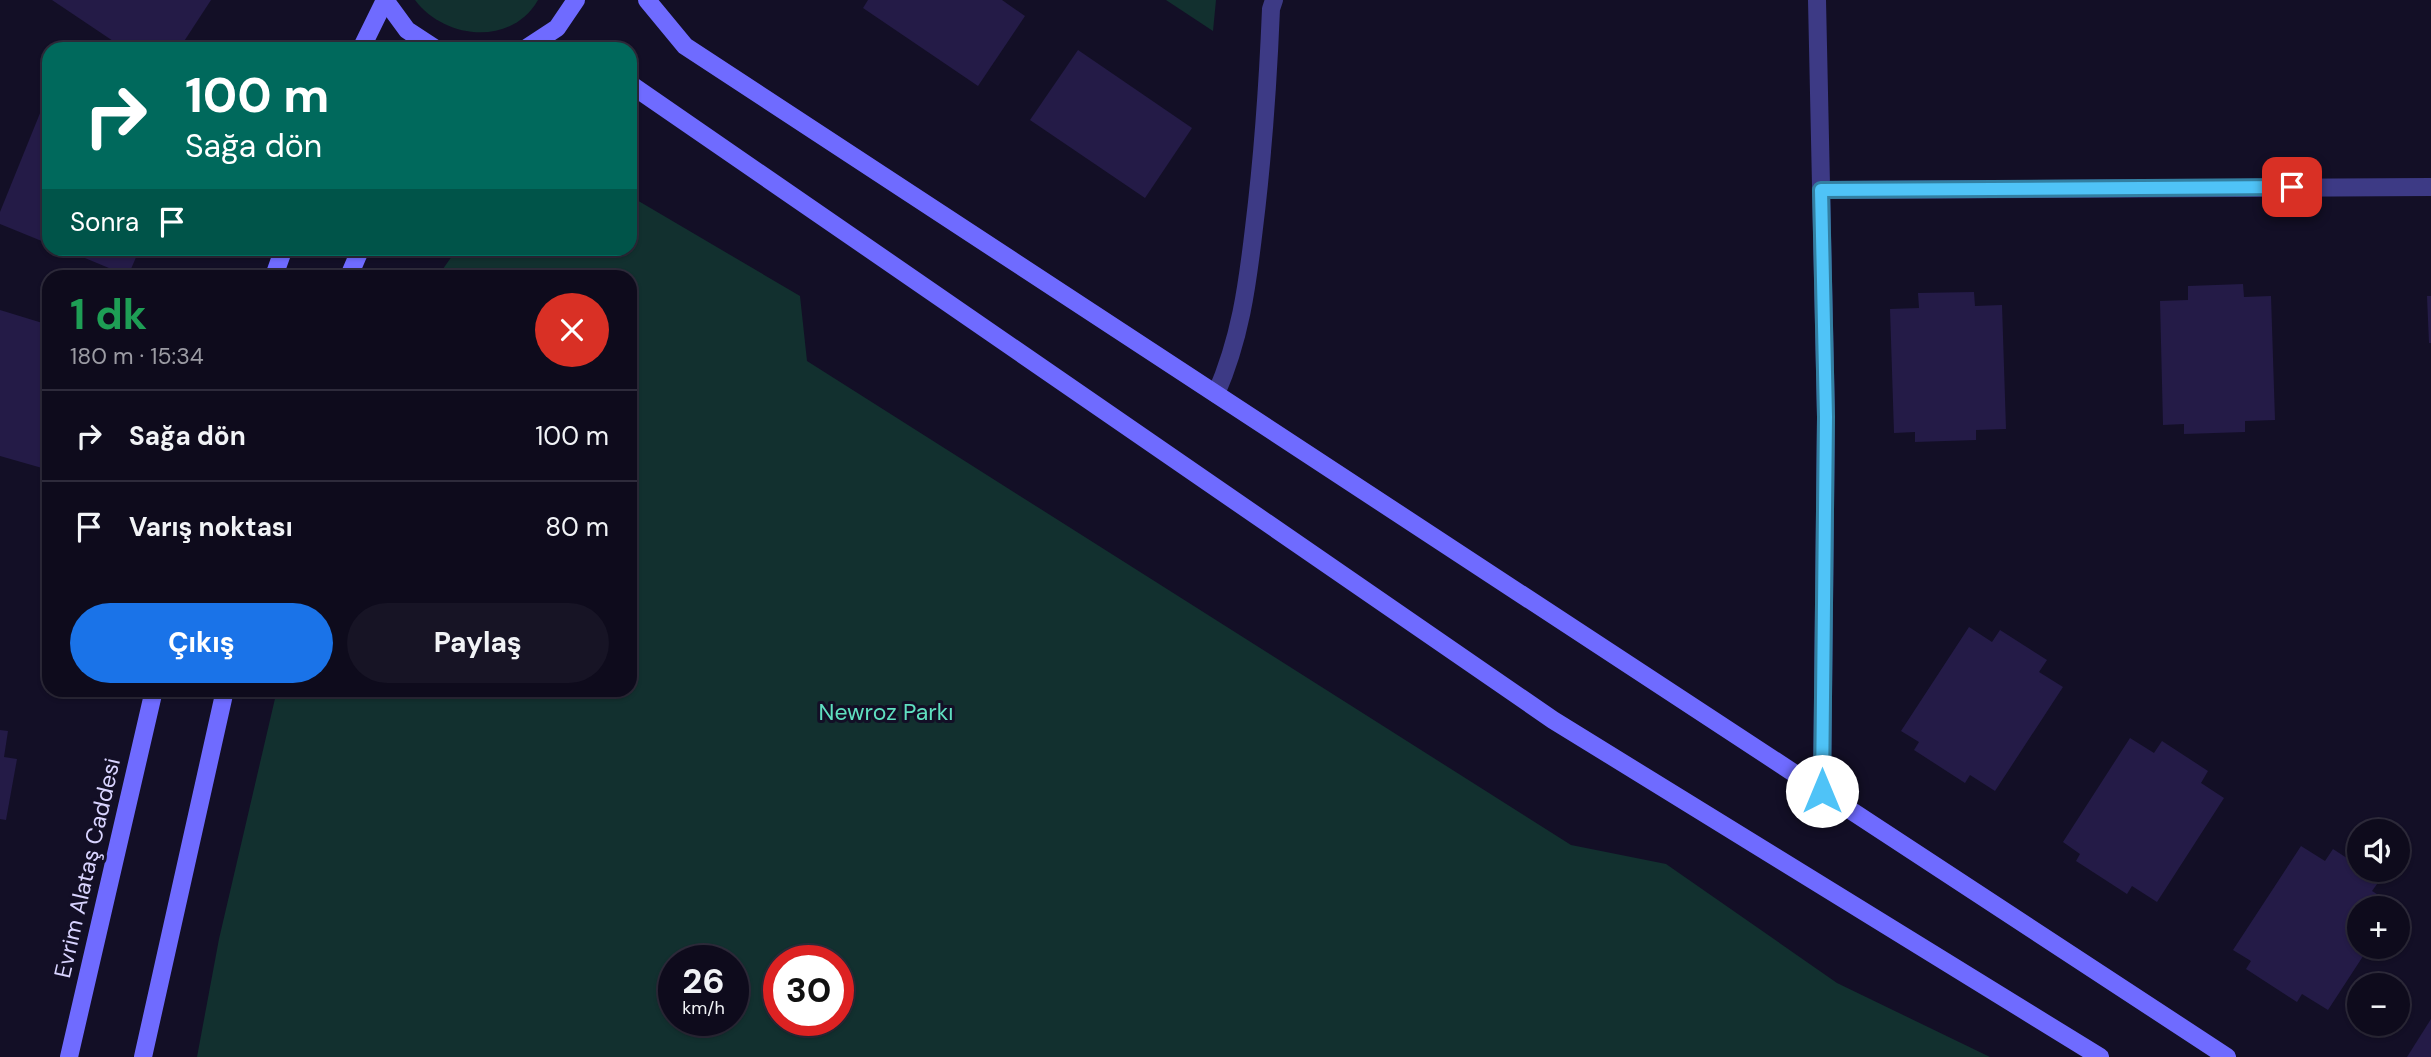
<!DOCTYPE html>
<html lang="tr">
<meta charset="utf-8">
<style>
:root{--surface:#0e0b1c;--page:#171425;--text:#f1f3f6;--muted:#9b9ba3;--line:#2e2b3b;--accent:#1a73e8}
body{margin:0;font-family:"DM Sans",sans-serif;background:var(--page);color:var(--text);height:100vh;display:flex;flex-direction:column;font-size:26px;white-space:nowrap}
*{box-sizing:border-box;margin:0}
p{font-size:23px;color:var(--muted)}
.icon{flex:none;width:38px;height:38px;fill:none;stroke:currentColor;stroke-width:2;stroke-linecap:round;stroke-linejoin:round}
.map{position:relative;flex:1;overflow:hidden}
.side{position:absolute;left:42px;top:270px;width:595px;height:427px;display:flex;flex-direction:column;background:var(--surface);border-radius:21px;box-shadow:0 2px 5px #0004,0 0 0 2px var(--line)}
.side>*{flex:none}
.hud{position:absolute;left:42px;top:42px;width:595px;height:214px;border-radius:21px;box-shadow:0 2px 5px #0004,0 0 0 2px var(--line);background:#00695c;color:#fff;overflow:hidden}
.fabs{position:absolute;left:2347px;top:819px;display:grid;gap:14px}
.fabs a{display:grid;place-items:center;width:63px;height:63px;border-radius:50%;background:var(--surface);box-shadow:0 2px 5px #0004,0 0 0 2px var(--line);font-size:35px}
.speed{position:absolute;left:658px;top:945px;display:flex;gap:14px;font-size:35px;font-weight:700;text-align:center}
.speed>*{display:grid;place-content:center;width:91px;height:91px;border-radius:50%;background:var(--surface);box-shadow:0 2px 5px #0004,0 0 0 2px var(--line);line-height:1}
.speed small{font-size:18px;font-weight:400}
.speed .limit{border:10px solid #d22;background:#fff;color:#111}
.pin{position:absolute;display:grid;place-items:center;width:60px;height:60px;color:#fff;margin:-30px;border-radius:14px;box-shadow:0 4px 10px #0006}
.me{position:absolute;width:77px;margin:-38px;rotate:0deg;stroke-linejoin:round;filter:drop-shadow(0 0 5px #0008)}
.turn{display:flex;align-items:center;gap:24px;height:147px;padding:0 28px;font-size:32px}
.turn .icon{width:91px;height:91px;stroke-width:2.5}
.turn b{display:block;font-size:49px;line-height:60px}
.then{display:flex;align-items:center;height:66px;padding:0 28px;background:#0003;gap:14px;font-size:26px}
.round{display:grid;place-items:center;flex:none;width:74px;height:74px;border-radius:37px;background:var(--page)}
.headline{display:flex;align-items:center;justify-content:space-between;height:119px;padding:0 28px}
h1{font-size:42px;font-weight:700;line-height:52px;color:#1e9e55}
.action{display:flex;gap:14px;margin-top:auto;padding:14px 28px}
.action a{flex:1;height:80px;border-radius:42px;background:var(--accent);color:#fff;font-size:28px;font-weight:700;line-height:80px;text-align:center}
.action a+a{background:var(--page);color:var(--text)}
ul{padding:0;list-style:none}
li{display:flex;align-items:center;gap:21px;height:91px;padding:0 28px;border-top:2px solid var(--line)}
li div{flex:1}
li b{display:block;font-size:26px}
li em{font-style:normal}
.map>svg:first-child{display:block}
.green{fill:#12302f;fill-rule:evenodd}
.building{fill:#241b47}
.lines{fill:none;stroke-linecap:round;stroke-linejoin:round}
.minor{stroke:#3d3a85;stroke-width:18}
.secondary{stroke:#6f6bff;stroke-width:18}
.route-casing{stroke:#337fa1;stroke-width:18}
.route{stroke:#4fc3f7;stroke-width:12}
.labels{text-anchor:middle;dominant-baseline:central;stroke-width:6;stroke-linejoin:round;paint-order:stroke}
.park-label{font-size:23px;fill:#5fe0c0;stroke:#130f26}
.street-label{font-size:23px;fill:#d9d4ff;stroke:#130f26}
</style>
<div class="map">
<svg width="2431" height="1057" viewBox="0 0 2431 1057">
<rect width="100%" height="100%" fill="#130f26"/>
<g class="green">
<path d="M415,0h123c-27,47 -94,39 -123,0z"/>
<path d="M1166,0h50l-3,31z"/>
<path d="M630,196l170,100 7,65 764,484 95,19 171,119 153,74h-1793l22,-118 58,-249h353v-414h-192l19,-27 173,-1zM674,961h59v59h-59zM779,961h59v59h-59z"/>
</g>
<g class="building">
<path d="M52,0h159l-32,49h-54z"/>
<path d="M868,0h134l23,16 -47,70 -115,-78z"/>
<path d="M1078,50l114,78 -47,70 -115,-78z"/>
<path d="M49,91v153l-49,-20v-12z"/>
<path d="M61,248h79l-12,28z"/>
<path d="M2243,284l1,13 27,-1 4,124 -30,1v11l-61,2v-10l-21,1 -3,-124 28,-1v-14z"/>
<path d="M1974,292l1,14 27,-1 4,124 -30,1v10l-61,2v-10l-21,1 -4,-124 29,-1 -1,-15z"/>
<path d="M2427,296h4v47h-2z"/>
<path d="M0,310l49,15v145l-49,-14z"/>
<path d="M1969,627l23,15 8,-12 47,30 -8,12 24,15 -68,104 -25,-16 -5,8 -51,-33 5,-8 -18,-11z"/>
<path d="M0,730l8,1 -4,26 13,2 -11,61 -6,-1z"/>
<path d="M2130,738l24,15 8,-12 46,30 -7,12 23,15 -67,104 -25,-16 -5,8 -51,-33 4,-7 -17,-12z"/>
<path d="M2301,846l24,15 8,-12 26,17v4h6l15,10 -8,11 24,15 -37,2v39h10l-41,63 -26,-16 -5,8 -51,-33 5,-8 -18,-11z"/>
<path d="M2431,1019v38h-24z"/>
</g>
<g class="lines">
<g class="minor">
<path d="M1817,0l9,417 -4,374"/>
<path d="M1821,190l610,-3"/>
<path d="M1216,394c24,-55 31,-106 38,-166 9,-73 14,-145 17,-219l3,-9"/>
</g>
<g class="secondary">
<path d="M385,0l22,30 29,19"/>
<path d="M647,0l38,46 1542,1011"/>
<path d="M361,49l24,-49"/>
<path d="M525,49l32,-21 19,-28"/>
<path d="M630,84l923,636 547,337"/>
<path d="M274,276l10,-28"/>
<path d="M349,276l12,-28"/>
<path d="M69,1057l85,-367"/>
<path d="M143,1057l82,-367"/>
</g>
</g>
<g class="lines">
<g class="route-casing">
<path id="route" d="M1822,791l4,-374 -5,-227 471,-3"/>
</g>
<use href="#route" class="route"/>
</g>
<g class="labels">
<g class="park-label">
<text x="886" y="712">Newroz Parkı</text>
</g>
<g class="street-label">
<text transform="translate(87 868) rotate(-77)">Evrim Alataş Caddesi</text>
</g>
</g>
</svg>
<div class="fabs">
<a><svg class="icon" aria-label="sound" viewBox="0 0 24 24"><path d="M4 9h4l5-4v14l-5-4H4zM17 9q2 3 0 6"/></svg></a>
<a>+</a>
<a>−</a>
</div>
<div class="speed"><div>26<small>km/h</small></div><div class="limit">30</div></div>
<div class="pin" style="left:2292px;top:187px;background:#d93025"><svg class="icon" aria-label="arrive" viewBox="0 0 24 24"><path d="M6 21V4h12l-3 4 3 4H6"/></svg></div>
<svg class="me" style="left:1822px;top:791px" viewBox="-20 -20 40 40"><circle r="19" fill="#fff"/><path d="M0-13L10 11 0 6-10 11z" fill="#4fc3f7"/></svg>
<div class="hud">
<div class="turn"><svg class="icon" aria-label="right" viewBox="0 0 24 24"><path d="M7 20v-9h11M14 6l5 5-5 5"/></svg><div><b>100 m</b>Sağa dön</div></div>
<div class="then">Sonra<svg class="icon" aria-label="arrive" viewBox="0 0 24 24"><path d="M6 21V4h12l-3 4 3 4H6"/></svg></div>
</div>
<section class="side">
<div class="headline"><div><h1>1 dk</h1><p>180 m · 15:34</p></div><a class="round" style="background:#d93025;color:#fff"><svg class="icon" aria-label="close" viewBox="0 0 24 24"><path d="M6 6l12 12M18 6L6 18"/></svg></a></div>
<ul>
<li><svg class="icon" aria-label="right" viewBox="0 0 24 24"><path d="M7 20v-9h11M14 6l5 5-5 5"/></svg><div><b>Sağa dön</b></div><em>100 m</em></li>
<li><svg class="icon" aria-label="arrive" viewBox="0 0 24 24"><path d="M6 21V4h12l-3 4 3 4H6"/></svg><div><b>Varış noktası</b></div><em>80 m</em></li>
</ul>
<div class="action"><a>Çıkış</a><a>Paylaş</a></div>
</section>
</div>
